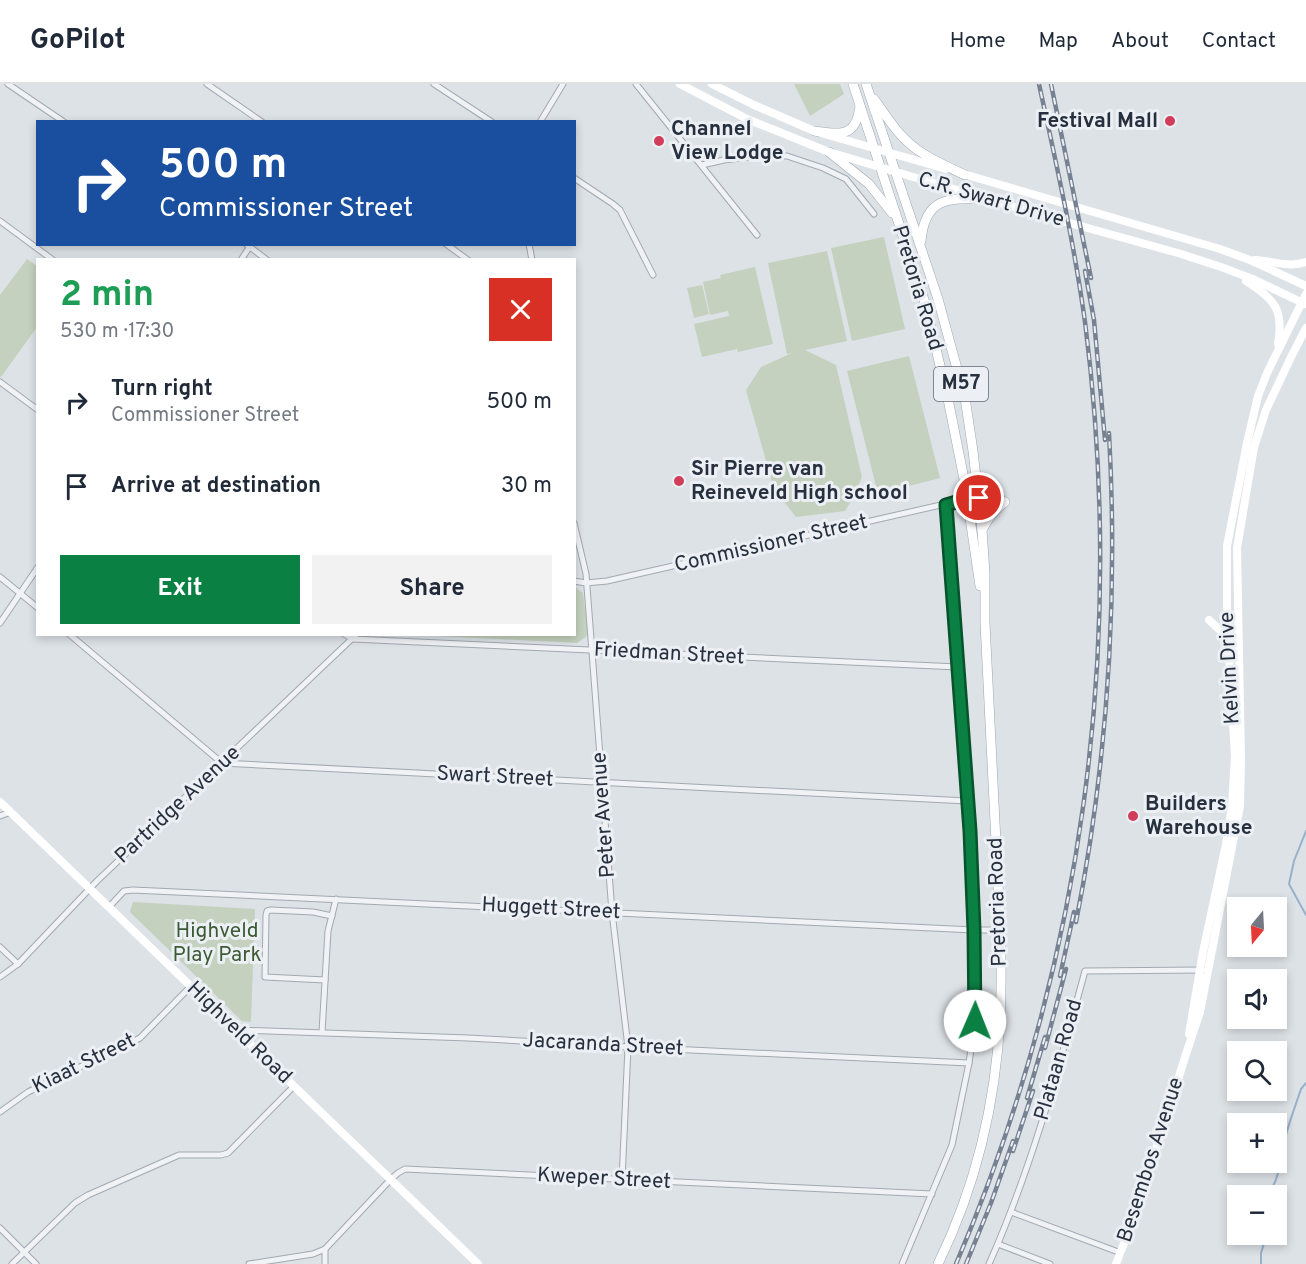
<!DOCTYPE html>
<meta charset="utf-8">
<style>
:root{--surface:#fff;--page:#f2f2f3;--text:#1f2937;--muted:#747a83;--line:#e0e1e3;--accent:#0b8043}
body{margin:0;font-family:Overpass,sans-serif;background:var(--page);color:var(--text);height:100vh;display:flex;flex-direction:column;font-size:22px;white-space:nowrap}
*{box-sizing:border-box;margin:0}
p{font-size:20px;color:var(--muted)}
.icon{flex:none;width:33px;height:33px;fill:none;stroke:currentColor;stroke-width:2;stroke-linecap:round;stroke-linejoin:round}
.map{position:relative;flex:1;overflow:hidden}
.drawer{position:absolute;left:36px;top:174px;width:540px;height:378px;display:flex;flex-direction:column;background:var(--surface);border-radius:0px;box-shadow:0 3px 9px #0003}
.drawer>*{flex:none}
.banner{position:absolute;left:36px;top:36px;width:540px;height:126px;border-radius:0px;box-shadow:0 3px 9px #0003;background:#1a4fa0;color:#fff;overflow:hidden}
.needle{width:39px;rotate:198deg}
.tools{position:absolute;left:1227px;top:813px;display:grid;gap:12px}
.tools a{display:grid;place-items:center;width:60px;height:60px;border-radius:0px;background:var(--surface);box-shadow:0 3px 9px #0003;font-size:30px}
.pin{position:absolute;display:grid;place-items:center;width:51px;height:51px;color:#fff;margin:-26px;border:3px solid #fff;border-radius:50%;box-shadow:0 2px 6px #0007}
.me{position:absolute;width:66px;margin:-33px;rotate:1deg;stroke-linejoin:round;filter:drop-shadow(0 0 4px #0008)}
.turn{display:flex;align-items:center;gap:21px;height:126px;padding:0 24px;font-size:27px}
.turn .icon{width:78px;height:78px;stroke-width:2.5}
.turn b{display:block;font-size:42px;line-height:51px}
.round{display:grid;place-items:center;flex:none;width:63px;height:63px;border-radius:0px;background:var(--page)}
.headline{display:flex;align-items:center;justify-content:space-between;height:102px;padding:0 24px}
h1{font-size:36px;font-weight:700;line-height:45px;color:#1e9e55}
.action{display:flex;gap:12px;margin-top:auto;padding:12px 24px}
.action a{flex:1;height:69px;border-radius:0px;background:var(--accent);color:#fff;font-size:24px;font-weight:700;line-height:69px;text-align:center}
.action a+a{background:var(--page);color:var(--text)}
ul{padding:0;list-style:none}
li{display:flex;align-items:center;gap:18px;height:84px;padding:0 24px}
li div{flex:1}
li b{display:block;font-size:22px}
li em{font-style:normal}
header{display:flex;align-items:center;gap:36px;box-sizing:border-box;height:84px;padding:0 30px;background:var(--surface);border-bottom:2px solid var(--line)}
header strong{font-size:28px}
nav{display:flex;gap:33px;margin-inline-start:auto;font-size:21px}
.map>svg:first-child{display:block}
.green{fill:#c4d1be}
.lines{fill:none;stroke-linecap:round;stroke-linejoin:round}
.stream{stroke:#97b1c9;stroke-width:2}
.street-casing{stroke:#a2a9b1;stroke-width:7}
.primary-casing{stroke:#9ca6b3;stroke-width:10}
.street{stroke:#f0f2f6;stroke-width:5}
.secondary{stroke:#fff;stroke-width:8}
.primary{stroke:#fff;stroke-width:9}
.rail-casing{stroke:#768191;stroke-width:4.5}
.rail{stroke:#ecf0f5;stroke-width:2;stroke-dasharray:7;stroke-linecap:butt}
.route-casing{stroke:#07532c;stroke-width:15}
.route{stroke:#0b8043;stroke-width:10}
.poi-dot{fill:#d13e5a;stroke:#ecf0f5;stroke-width:2}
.labels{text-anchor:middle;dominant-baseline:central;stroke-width:6;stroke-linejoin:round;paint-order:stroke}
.shield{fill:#ecf0f5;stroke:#616a75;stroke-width:1.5}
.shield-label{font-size:20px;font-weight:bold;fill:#26303e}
.poi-label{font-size:21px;font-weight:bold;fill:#26303e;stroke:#ecf0f5;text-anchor:start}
.street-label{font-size:21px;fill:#26303e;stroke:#ecf0f5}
.park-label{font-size:21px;fill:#3c5a33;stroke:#ecf0f5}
</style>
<header>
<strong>GoPilot</strong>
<nav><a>Home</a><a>Map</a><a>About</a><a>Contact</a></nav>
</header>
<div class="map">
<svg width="1306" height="1180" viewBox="0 0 1306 1180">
<rect width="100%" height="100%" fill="#dde2e7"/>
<g class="green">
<path d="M794,0h46l4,10 -34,22z"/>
<path d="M884,153l21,92 -53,12 -21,-93z"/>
<path d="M827,167l20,90 -42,9 31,15 26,112 -8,19 -9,15 -49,6 -22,-28 -28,-99 15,-23 31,-14 -5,1 -19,-91z"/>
<path d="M27,175l10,7v61l-36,50 -1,-1v-81z"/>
<path d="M755,183l18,77 -35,8 -1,-3 -35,8 -8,-33 35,-8 -1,-5 -18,4 -7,-33 18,-4 -1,-3z"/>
<path d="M702,201l7,29 -15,4 -7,-30z"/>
<path d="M909,272l31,122 -62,16 -31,-123z"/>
<path d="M575,503l8,6 5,39 -2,5 -9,6 -159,-8 156,-1z"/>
<path d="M133,818l122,7 -4,113 -9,-1 -112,-109z"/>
</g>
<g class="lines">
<g class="stream">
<path d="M1306,747l-12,30 -5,23 17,31"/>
<path d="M1258,1112l4,-9 11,-1c9,-16 8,-34 13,-51 4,-15 10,-31 15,-46l5,-6"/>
<path d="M1261,1180v-11l6,-19"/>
</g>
<g class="street-casing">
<g id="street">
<path d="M8,0l56,38"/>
<path d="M207,0l55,38"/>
<path d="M434,0l58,38"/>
<path d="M636,0l121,151"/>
<path d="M540,38l23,-38"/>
<path d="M702,81l22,-5 40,-5 23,1 36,12 23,11 28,35"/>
<path d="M574,94l39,26 7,6 33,65"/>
<path d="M0,137l53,39"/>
<path d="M246,160l21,16"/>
<path d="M446,160l22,16"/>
<path d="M529,160l3,16"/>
<path d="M241,176l9,-14"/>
<path d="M0,298l38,28"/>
<path d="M574,439l12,51 26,338 16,135 -6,133"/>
<path d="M0,493l38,31"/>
<path d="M574,497l12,2 21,-2 360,-82 12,-1"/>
<path d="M0,539l38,-56"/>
<path d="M69,550l153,129 745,38"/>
<path d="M344,550l9,5 605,28"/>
<path d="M0,732l11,-4"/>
<path d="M109,823l15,-16 9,-1 841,40h26"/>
<path d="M0,863l18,17"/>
<path d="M0,893l18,-13 79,-83 260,-247"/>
<path d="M325,896l-60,-3 1,-62 1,-4 4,-1 42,2 19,4"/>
<path d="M236,946l232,8 160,9 341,16"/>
<path d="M322,948l6,-101 8,-32"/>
<path d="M0,1028l28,-20 112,-54 51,-52"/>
<path d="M1011,1128l110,41"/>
<path d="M0,1144l36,36"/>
<path d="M998,1160l52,20"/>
<path d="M12,1180l63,-61 13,-8 91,-40h42l7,-2 66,-67"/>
<path d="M249,1180l64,-10 12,-5"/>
<path d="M325,1180v-15l66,-70 7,-6 7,-4 527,25"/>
<path d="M902,1180l50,-119 17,-82 6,-42 -1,-91 -4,-99 -24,-326"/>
<path d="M989,1180c42,-94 69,-194 96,-293l118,-1"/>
</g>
</g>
<g class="primary-casing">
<g id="primary">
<path d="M853,0l72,219 23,96 17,85 15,102"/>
<path d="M866,0l72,215 27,99 8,53 9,79 3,43v50c3,73 7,146 11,219 2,48 6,97 5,145 -1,98 -20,189 -63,277"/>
<path d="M874,15c9,12 16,24 26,35 17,20 42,30 65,41"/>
<path d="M814,47c25,3 42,8 46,-25"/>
<path d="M829,68l40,32 23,29"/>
<path d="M921,157c4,-44 27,-43 64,-42"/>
<path d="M978,393l7,10 19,15"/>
<path d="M952,419l9,-9 4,-8"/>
<path d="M982,446c6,-12 12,-20 23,-28"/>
</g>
</g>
<use href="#street" class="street"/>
<g class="secondary">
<path d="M680,0l67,35 82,33 219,65 130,36 46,15 31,12 50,24"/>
<path d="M712,0l42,21 60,26 132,38"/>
<path d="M960,89l260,76 30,11 56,26"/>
<path d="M1255,176c17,1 35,8 51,2"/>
<path d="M1246,197c29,18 38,29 32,63"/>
<path d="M1209,536l12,11 6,11"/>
<path d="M0,718l478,462"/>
<path d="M1189,950l14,-82 23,-108 6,-38 3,-49 -8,-137v-74l20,-103 11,-47 10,-25 38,-77"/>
<path d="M1116,1180l18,-46 53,-167 13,-39 40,-206 1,-47 -4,-211 17,-101 12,-37 26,-55 14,-27"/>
</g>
<use href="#primary" class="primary"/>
<g class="rail-casing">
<g id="rail">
<path d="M1051,0l40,194"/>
<path d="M1085,187l9,49 11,120"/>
<path d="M1076,838c32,-161 42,-325 33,-489"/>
<path d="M1060,892l14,-64"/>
<path d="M1045,964l21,-79"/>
<path d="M1027,1014l18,-61"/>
<path d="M1013,1067l20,-60"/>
<path d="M956,1180c128,-299 170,-621 129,-942 -11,-80 -29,-159 -46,-238"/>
<path d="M966,1180l25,-61 22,-62"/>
</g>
</g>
<use href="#rail" class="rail"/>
</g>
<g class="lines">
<g class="route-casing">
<path id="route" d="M975,937l-1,-91 -4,-99 -24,-326 21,-6 12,-1"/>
</g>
<use href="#route" class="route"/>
</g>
<g class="poi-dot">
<circle cx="1170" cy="37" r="6"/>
<circle cx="659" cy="57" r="6"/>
<circle cx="679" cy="397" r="6"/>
<circle cx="1133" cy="732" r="6"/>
</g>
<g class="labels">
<rect class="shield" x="934" y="283" width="54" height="34" rx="4.5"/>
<g class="shield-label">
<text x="961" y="300">M57</text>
</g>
<g class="poi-label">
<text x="1158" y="37" text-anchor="end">Festival Mall</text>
<text x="671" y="45">Channel<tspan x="671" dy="24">View Lodge</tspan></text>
<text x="691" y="385">Sir Pierre van<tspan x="691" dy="24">Reineveld High school</tspan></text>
<text x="1145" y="720">Builders<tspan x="1145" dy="24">Warehouse</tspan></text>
</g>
<g class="street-label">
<text transform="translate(991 116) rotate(16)">C.R. Swart Drive</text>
<text transform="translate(917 204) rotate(73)">Pretoria Road</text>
<text transform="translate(771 460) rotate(-13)">Commissioner Street</text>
<text transform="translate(669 570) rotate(3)">Friedman Street</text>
<text transform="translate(1230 584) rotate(-93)">Kelvin Drive</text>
<text transform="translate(495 693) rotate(3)">Swart Street</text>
<text transform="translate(178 721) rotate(-43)">Partridge Avenue</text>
<text transform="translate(604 731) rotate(-94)">Peter Avenue</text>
<text transform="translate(998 818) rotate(-92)">Pretoria Road</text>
<text transform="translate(551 825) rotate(3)">Huggett Street</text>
<text transform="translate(239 949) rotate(44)">Highveld Road</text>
<text transform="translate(603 961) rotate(3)">Jacaranda Street</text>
<text transform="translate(1059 976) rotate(-74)">Plataan Road</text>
<text transform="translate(84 980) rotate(-26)">Kiaat Street</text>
<text transform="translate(1151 1076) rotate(-72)">Besembos Avenue</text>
<text transform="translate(604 1095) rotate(3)">Kweper Street</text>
</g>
<g class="park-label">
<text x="217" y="847">Highveld<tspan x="217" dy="24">Play Park</tspan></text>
</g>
</g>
</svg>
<div class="tools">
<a><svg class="needle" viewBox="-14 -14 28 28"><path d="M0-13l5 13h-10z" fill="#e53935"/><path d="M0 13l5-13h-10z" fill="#747a83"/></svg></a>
<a><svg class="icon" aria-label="sound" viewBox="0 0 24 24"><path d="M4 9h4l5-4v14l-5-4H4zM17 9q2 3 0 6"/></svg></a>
<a><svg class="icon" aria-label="search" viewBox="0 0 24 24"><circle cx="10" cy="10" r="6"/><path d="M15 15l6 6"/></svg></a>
<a>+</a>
<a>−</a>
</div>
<div class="pin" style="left:979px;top:414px;background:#d93025"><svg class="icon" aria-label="arrive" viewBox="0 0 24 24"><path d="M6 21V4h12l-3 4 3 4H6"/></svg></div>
<svg class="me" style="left:975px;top:937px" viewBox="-20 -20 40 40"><circle r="19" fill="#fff"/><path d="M0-13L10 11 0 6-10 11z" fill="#0b8043"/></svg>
<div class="banner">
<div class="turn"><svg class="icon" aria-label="right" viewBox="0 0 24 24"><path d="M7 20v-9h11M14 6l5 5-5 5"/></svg><div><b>500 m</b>Commissioner Street</div></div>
</div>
<section class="drawer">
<div class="headline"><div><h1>2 min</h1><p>530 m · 17:30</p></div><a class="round" style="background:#d93025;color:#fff"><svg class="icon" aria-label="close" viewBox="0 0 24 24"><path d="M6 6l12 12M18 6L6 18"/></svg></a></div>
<ul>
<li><svg class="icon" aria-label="right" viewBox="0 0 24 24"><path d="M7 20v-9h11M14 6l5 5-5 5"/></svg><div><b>Turn right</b><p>Commissioner Street</p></div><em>500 m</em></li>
<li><svg class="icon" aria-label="arrive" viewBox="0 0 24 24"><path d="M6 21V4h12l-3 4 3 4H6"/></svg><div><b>Arrive at destination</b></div><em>30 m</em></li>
</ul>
<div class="action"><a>Exit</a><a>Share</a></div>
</section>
</div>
